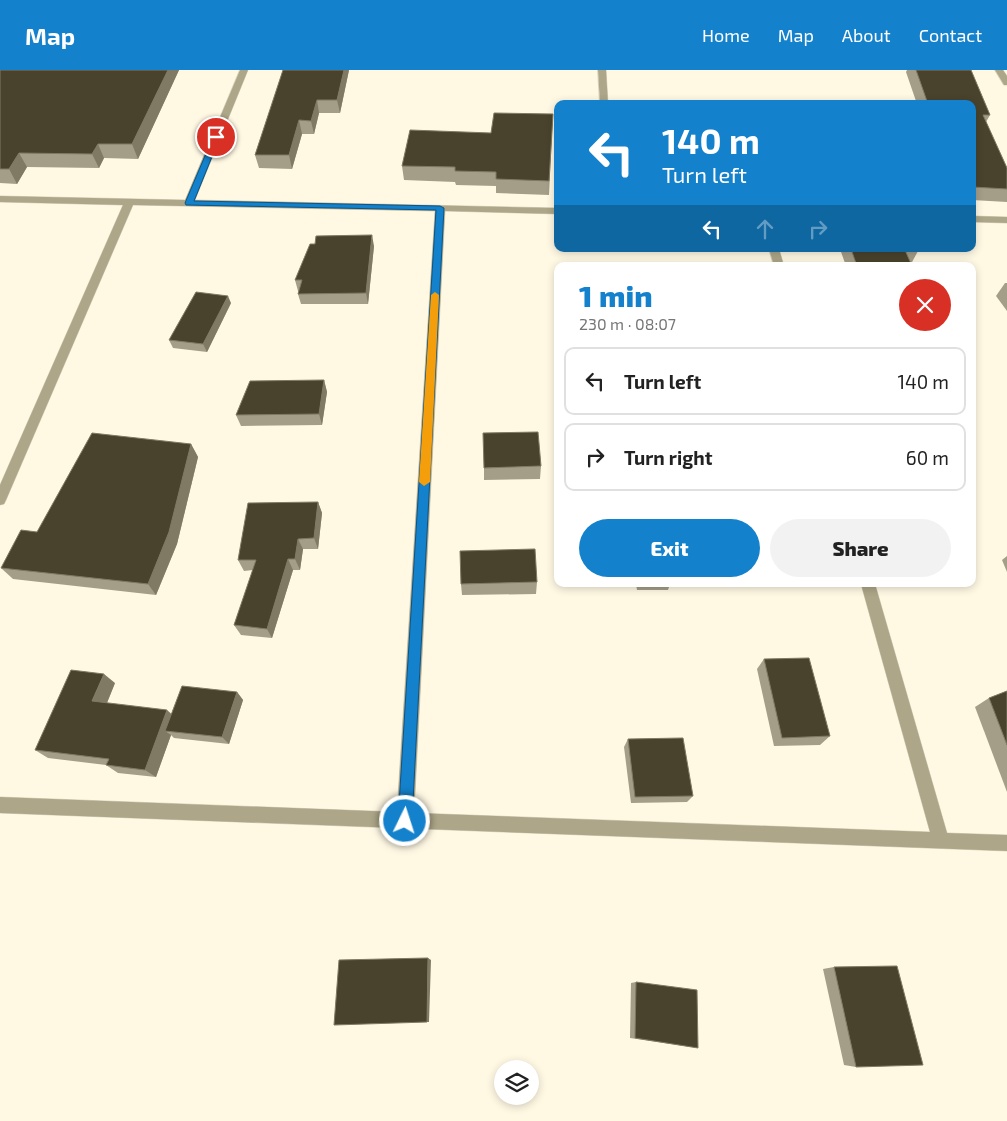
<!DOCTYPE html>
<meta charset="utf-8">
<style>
:root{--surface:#fff;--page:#f2f2f2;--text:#222;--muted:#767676;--line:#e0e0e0;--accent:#1381cb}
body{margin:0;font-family:"Exo 2",sans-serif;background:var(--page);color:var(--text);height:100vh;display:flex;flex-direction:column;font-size:19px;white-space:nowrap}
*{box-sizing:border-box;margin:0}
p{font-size:16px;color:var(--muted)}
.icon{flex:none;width:28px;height:28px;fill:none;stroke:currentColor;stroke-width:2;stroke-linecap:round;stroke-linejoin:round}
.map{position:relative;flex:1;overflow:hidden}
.details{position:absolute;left:554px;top:192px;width:422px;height:325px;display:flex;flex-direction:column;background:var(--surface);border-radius:10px;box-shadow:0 2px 8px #0003}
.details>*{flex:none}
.top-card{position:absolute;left:554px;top:30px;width:422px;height:152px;border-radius:10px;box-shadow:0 2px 8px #0003;background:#1381cb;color:#fff;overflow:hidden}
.tools{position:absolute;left:494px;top:990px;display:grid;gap:10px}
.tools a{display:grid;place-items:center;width:45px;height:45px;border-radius:50%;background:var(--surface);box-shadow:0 2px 8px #0003;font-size:25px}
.pin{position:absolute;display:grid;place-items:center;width:42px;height:42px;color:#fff;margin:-21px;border:2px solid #fff;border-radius:50%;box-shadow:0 1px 5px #0007}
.me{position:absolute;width:55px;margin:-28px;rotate:4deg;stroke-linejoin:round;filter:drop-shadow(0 0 4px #0008)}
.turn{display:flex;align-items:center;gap:18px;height:105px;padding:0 25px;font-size:22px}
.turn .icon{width:65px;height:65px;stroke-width:2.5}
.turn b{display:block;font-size:35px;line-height:42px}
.lanes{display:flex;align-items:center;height:48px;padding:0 25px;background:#0003;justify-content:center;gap:25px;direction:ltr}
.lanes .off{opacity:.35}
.round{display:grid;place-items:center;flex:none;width:52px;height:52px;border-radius:26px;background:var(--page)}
.head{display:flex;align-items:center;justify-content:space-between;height:85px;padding:0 25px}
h1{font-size:30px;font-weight:800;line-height:38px;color:var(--accent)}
.primary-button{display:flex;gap:10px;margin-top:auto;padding:10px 25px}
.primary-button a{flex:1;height:58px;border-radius:30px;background:var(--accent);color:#fff;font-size:20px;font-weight:800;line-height:58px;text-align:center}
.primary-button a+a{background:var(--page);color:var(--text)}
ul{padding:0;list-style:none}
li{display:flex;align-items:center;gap:15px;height:68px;margin:0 10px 8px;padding:0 15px;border:2px solid var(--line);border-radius:10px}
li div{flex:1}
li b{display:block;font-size:19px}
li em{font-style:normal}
header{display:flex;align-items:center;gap:30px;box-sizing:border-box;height:70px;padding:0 25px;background:var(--accent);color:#fff}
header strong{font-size:24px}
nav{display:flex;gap:28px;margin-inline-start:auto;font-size:18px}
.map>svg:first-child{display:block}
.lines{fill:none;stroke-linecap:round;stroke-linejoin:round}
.minor-casing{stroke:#dad4c1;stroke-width:1}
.minor{fill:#ada688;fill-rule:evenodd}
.wall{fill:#a49e88}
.shaded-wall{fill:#807a64}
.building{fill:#49432d;stroke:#807a64}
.route{fill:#1381cb;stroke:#0c5484}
.slow{fill:#f59e0b}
</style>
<header>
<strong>Map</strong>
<nav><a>Home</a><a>Map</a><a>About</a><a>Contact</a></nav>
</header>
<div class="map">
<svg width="1007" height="1051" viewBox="0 0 1007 1051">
<rect width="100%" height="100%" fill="#fff9e4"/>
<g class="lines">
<g class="minor-casing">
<g id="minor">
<path d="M240,0h8l-53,130 363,8v6l-113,-3 -31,602 516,19 -69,-248h14l72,249 60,2v16l-1007,-38v-16l397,15 38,-601 -302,-6 -127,295 -2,4 -4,1v-20l123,-280 -123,-3v-6l185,4z"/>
<path d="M598,0h8l2,34h-8z"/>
<path d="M995,0h8l4,6v9h-3z"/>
<path d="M972,146l35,1v6l-35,-1z"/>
<path d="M769,179h10l5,17h-10z"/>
</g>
</g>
<use href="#minor" class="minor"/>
</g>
<g class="wall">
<path d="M0,0h179l-41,89 -34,-1 -5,10 -72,-1 -10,17 -17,-1z"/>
<path d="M283,0h66l-9,43h-21l-5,21h-12l-10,35 -33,-1 -4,-13z"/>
<path d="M907,0h64l19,45 -4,7 21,46v34l-35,-2v-96h-55l-11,-32z"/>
<path d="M553,44l-4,81 -53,-2v-7l-40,-1 -1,-3 -51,-2 -2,-14 89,-33z"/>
<path d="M374,176l-6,58h-67l-3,-10 1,-3h-1l-3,-11z"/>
<path d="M840,179h77l1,2 -7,13 1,2h-66z"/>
<path d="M1005,213h2v28l-11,-15z"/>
<path d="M231,233l-24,49 -34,-4 -4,-8z"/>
<path d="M324,310l3,12 -5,33 -81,1 -5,-11z"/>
<path d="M191,374l7,13 -21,87 -21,51 -143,-16 -12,-11 36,-36z"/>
<path d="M541,396l-1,13 -56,1v-12z"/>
<path d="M318,432l4,11 -4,36h-15l-3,21h-7l-21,68 -31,-3 -7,-10 19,-55 -9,1 -6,-11z"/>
<path d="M1007,486v16l-5,-12z"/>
<path d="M537,512l-1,12 -74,1 -1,-11z"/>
<path d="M636,514h34l-2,6h-31z"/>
<path d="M764,589l66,77 -10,9 -46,1 -17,-77z"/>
<path d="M115,613l-8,20 64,11 66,-22 6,8 -14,44 -55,-6 -3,-3 -15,42 -38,-4 -12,-8 -58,-7 -13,-8z"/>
<path d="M1007,621v101l-32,-85 14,-9z"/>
<path d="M628,669l65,57 -6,6 -56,1 -7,-56z"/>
<path d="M834,897l22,100 -12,-2 -21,-96z"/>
<path d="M636,912l62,66 -68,-10 1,-55z"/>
</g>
<g class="shaded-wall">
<path d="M168,0h11l-41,89 -6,-15z"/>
<path d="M344,0h5l-9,43 -3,-13z"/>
<path d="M317,30l2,13 -5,21 -3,-13z"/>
<path d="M299,50l3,14 -10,35 -3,-14z"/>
<path d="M98,74l6,14 -5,10 -7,-14z"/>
<path d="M19,83l8,14 -10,17 -8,-15z"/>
<path d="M372,165l2,11 -6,58 -2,-11z"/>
<path d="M228,226l3,7 -24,49 -4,-8z"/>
<path d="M324,310l3,12 -5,33 -3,-11z"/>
<path d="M191,374l7,13 -21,87 -21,51 -8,-11z"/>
<path d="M318,432l4,11 -4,36 -4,-11z"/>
<path d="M298,469l5,10 -3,21 -5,-11z"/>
<path d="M288,489l5,11 -21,68 -5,-9z"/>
<path d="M104,604l11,9 -11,27 -12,-9z"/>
<path d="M237,622l6,8 -14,44 -7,-7z"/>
<path d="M167,640l10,9 -12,12 6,4 -15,42 -11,-7z"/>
<path d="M428,888l3,2 -2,62h-2z"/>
</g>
<g class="building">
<path d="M0,0h168l-36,74h-34l-6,10 -73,-1 -10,16h-9z"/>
<path d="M283,0h61l-7,30h-20l-6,21 -12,-1 -10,35h-34z"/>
<path d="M916,0h55l19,45h-7l24,53v21l-35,-2v-83h-44z"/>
<path d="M494,43l59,1 -4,67 -53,-2v-7l-41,-1v-4l-53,-1 8,-36 81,3z"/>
<path d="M372,165l-6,58 -68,1 4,-14h-7l15,-36h5l1,-8z"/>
<path d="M851,179h66l1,2 -13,-1 7,16h-55z"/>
<path d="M196,222l32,4 -25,48 -34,-4z"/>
<path d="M324,310l-5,34 -83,1 14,-34z"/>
<path d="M538,362l3,34 -57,2 -1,-35z"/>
<path d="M92,363l99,11 -22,88 -21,52 -147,-16 20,-38 16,2z"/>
<path d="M318,432l-4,36 -16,1 -3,20h-7l-21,70 -33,-4 22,-65h-18l10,-57z"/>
<path d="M535,479l2,33 -76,2 -1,-33z"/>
<path d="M809,588l21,78 -48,2 -18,-79z"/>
<path d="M71,600l33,4 -12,27 75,9 -22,60 -39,-5 3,-6 -74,-9z"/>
<path d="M182,616l55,6 -15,45 -57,-6z"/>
<path d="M1007,621v54l-18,-47z"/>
<path d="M683,668l10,58 -58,1 -7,-58z"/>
<path d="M428,888l-1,64 -93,3 5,-65z"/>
<path d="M897,896l26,99 -67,2 -22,-100z"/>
<path d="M636,912l61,8 1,58 -63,-10z"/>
</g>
<path class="route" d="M216,64l4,3 -26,64 246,5 4,2 -32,613 -2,5 -5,2 -5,-2 -2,-5 38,-611 -250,-5 -1,-2 28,-66z"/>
<path class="slow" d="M435,222l4,3 -9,187 -6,4 -5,-4 12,-187z"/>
</svg>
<div class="tools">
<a><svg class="icon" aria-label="layers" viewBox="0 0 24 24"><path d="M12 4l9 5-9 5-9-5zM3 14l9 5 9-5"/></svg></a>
</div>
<div class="pin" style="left:216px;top:67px;background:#d93025"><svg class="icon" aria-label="arrive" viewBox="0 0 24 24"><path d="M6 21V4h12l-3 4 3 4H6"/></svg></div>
<svg class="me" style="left:405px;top:751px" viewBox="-20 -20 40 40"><circle r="17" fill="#1381cb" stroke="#fff" stroke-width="3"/><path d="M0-11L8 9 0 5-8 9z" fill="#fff"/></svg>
<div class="top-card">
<div class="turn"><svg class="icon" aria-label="left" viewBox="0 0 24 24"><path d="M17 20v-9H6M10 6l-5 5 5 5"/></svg><div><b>140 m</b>Turn left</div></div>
<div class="lanes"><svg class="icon" aria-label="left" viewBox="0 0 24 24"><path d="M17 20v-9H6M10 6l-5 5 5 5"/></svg><svg class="icon off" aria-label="ahead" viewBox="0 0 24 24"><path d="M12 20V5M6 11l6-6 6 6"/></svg><svg class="icon off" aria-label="right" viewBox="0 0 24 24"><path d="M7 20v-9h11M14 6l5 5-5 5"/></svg></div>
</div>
<section class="details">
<div class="head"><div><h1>1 min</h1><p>230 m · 08:07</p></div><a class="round" style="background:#d93025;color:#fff"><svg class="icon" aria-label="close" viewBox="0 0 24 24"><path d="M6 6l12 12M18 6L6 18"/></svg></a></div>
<ul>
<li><svg class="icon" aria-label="left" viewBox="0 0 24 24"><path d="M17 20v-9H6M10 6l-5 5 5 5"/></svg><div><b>Turn left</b></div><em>140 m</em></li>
<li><svg class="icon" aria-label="right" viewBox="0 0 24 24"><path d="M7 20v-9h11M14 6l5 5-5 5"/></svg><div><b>Turn right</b></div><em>60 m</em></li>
</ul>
<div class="primary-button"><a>Exit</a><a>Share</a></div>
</section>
</div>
